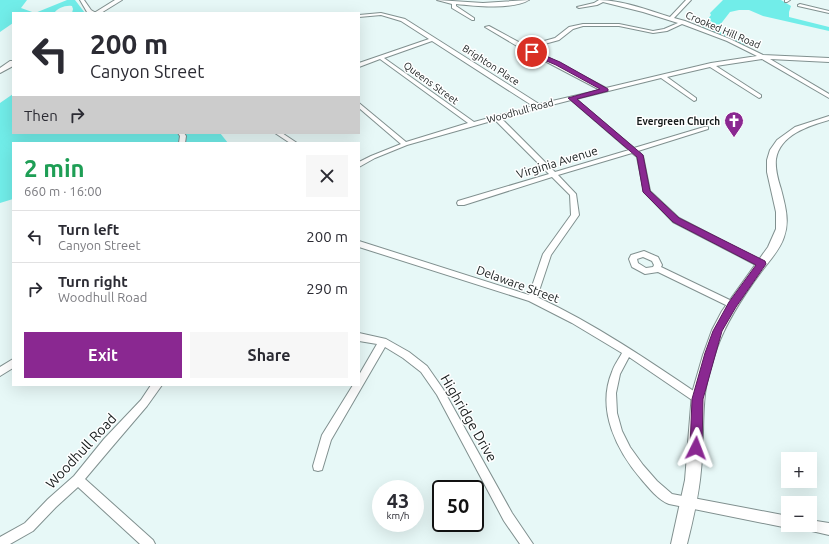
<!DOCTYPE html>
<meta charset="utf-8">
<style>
:root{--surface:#fff;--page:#f7f7f7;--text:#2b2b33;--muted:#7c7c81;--line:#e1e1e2;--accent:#8a2891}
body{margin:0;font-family:Ubuntu,sans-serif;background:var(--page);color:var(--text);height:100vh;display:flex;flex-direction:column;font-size:15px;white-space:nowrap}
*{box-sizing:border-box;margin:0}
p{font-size:13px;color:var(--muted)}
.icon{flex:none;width:22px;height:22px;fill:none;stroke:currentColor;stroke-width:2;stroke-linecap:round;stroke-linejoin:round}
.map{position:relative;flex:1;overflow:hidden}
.side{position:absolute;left:12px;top:142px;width:348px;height:244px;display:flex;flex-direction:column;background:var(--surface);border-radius:0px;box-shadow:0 4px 16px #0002}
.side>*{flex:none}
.banner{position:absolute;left:12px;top:12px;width:348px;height:122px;border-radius:0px;box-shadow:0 4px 16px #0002;background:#fff;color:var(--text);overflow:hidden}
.tools{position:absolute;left:781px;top:452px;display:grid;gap:8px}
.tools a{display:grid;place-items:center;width:36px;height:36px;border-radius:0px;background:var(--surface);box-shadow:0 4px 16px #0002;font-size:20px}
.speed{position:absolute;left:372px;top:480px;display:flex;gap:8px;font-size:20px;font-weight:700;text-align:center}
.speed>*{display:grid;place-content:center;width:52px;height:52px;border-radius:50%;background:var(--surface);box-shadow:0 4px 16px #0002;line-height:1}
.speed small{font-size:10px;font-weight:400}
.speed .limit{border:2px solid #111;border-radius:6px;background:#fff;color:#111}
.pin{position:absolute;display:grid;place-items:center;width:34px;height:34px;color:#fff;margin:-17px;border:2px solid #fff;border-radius:50%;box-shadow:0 1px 4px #0007}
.me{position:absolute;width:44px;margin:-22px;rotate:3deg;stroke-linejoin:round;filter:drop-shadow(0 0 3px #0008)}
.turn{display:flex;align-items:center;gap:14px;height:84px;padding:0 12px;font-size:18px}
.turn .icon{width:52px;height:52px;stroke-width:2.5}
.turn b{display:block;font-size:28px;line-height:34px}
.then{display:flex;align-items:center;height:38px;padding:0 12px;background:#0003;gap:8px;font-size:15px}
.round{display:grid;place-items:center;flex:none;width:42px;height:42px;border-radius:0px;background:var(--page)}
.head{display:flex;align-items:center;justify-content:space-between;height:68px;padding:0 12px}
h1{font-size:24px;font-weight:700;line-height:30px;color:#1e9e55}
.cta{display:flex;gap:8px;margin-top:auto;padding:8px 12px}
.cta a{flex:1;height:46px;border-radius:0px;background:var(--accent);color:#fff;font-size:16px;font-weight:700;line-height:46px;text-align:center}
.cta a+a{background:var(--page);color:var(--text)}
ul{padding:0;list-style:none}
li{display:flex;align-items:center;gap:12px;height:52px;padding:0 12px;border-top:1px solid var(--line)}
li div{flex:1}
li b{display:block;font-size:15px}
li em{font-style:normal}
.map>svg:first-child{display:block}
.green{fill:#71ede9}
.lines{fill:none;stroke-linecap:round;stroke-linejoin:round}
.street-casing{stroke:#80908f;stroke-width:2}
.secondary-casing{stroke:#80908f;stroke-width:2}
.street{fill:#fff;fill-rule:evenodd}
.secondary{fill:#fff;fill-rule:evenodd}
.route{fill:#8a2891;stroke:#5a1a5e}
.labels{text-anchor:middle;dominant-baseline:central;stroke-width:3;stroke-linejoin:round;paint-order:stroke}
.far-street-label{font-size:10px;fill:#161c1c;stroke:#fff}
.far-poi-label{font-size:10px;font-weight:bold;fill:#161c1c;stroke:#fff;text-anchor:end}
.street-label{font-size:12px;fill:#161c1c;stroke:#fff}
.near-street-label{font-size:14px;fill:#161c1c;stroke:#fff}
</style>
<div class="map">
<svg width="829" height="544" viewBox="0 0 829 544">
<rect width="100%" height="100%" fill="#e7f8f7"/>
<g class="green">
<path d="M0,0h27l-6,8 14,5 32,-13h8l10,13h-13l1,-4 -1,-3c-7,-1 -14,2 -18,7h-41v10l-13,9z"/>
<path d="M723,0h58l10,6 -2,6v5l40,10v4l-66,-15 -14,-6h-10l-9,2 -14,18 28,13 2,4 -44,-20 9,-12 -1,-2z"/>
<path d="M13,94v39h207l8,10h-215v56l-13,4v-100z"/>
</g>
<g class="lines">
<g class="street-casing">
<g id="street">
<path d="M80,0h4l7,10 5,3 -9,-1z"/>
<path d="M437,0l46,3 46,-3c-17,10 -53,6 -73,4v2l18,12v2h-2l-20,-12v-4z"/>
<path d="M599,0c22,0 49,10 71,17l16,-17h5l-17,18 11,3 45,18 33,16 66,3v4l-59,-3 59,35v4l-67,-39 -46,7 45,29v2l-2,1 -49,-31 -43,10 29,21v2l-2,1 -33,-23 -85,21 58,49 70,-21h4v2l-70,22 5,5 7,35 29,27 85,44 1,2 -1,2h-6l-85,-44 -29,-30 -7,-35 -5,-4 -74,22 18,19 3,21 -28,40 -14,42c58,27 111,63 164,99l2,3 -2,3 -3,1 -3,-1 -66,-45 -9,17 -4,19 1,20 5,18 8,16 13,18 14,16 15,13 116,22v9h4l-4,3 -119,-24c-11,-4 -20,-16 -27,-24 -25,-29 -46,-70 -30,-108 2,-7 7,-13 10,-19l-50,-30 -43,-22 -170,-54v-6l170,54 14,-41 28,-39 -1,-20 -18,-18 -88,28h-6l-1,-2 1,-2 91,-27 -54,-54 -88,25 -32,13 -16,9v-5l12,-6 30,-12 -42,-36v-5l47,39 62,-19 -88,-64 -21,8v-4l70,-24 -28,-18 -20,-6 -22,2v-2l22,-2 24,6 134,85 61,-14 -78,-41 -37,-22 4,-1 37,20 29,-8 14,-11 14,-3h36l34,7 11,-2 14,-6 -35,-11 -40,-10 -6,3 -18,3 -2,-1 17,-4zM682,24l45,17 30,15 -46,7 -105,25 -76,-40 29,-8 14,-11 10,-3h36l34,7 14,-2zM432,41l101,65 -59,16 -90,-64zM571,100l58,50 -74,22 -54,-54z"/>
<path d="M785,0h5l-3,2h-2z"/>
<path d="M800,4l29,7v2l-31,-7v-1z"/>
<path d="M178,133h6l2,3 -1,7h-6l1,-7z"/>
<path d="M275,133h7l15,10h-7z"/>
<path d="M644,251l14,6 4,8 -1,2 75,36 1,2 -1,2h-6l-72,-35 -13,2 -13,-7 -3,-8 2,-4zM643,257l9,4 2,4 -1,2 -7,1 -8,-5 -1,-4z"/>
<path d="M359,333l27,6 23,13 18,14 16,23 69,124 21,31h-13l-16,-23 -67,-126 -16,-23 -18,-14 -18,-11 -54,93 -9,30 -4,1 -4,-1 -1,-4 9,-31 31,-50h6v-10l18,-31 -18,-3z"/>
<path d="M13,359v9l-13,8v-9z"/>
<path d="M151,385h11l-15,21 -35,41 -27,32 68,61 2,4h-15l-62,-57 -22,20 -23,24 -23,13h-10v-7l25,-14 23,-24 26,-23 30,-37 37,-39z"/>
<path d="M810,520l19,3v12l-26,-6 -2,-4h9z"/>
</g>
</g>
<g class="secondary-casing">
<g id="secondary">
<path d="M115,0h7l-21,13h-7z"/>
<path d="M10,61h3v5l-13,7v-5z"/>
<path d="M829,116v4c-21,6 -49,15 -53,39 -1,10 2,21 5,30 4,16 9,32 3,48 -4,13 -15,24 -23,35 -17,23 -34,48 -44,76 -5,15 -10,30 -12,46 -3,25 -1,51 -4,76 -2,25 -8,50 -14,74h-16l14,-64 7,-87 11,-38 9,-25 10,-19 46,-64 8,-18v-17l-9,-40v-12l3,-10 7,-10 18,-13z"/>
</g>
</g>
<use href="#street" class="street"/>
<use href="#secondary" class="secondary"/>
</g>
<path class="route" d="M530,51h4l26,11 48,27v2l-31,8 66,56 7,36 29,27 86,43 1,3 -30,43 -14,24 -19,68 -1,49 -2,4 -4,2 -4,-2 -2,-4 2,-49 13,-46 8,-22 16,-29 27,-37 -83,-43 -30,-30 -6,-35 -69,-59 32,-9 -44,-24 -26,-11z"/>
<defs>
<g id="church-pin" transform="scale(1)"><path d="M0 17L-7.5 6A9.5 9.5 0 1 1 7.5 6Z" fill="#8a2891" stroke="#fff"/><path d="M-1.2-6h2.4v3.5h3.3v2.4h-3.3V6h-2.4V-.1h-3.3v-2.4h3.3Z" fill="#fff"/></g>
</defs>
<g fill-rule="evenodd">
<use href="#church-pin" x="734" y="121"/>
</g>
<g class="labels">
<g class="far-street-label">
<text transform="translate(723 30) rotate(23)">Crooked Hill Road</text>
<text transform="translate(491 65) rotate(33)">Brighton Place</text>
<text transform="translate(431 83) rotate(36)">Queens Street</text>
<text transform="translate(520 111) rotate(-15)">Woodhull Road</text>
</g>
<g class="far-poi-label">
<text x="720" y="121">Evergreen Church</text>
</g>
<g class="street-label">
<text transform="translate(557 162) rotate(-17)">Virginia Avenue</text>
<text transform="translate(518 284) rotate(20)">Delaware Street</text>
</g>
<g class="near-street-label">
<text transform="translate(469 418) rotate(60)">Highridge Drive</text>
<text transform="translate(81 451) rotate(-47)">Woodhull Road</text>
</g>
</g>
</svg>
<div class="tools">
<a>+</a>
<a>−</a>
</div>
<div class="speed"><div>43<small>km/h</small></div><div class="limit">50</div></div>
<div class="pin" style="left:532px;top:52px;background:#d93025"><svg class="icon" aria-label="arrive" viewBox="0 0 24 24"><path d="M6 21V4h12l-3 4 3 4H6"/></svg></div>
<svg class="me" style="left:696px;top:448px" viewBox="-20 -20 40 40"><path d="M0-17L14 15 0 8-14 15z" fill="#8a2891" stroke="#fff" stroke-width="4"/></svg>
<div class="banner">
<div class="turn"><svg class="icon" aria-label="left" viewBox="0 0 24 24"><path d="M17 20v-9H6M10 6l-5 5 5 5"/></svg><div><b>200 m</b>Canyon Street</div></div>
<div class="then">Then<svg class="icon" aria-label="right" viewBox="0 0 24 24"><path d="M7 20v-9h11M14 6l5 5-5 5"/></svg></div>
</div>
<section class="side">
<div class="head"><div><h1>2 min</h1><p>660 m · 16:00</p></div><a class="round"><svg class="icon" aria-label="close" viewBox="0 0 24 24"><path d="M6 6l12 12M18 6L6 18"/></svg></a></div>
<ul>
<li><svg class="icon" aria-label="left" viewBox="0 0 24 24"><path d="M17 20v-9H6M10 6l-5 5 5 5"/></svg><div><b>Turn left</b><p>Canyon Street</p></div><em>200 m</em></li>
<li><svg class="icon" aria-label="right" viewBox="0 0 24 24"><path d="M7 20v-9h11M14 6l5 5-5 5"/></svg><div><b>Turn right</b><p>Woodhull Road</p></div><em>290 m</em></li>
</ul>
<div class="cta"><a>Exit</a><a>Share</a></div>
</section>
</div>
